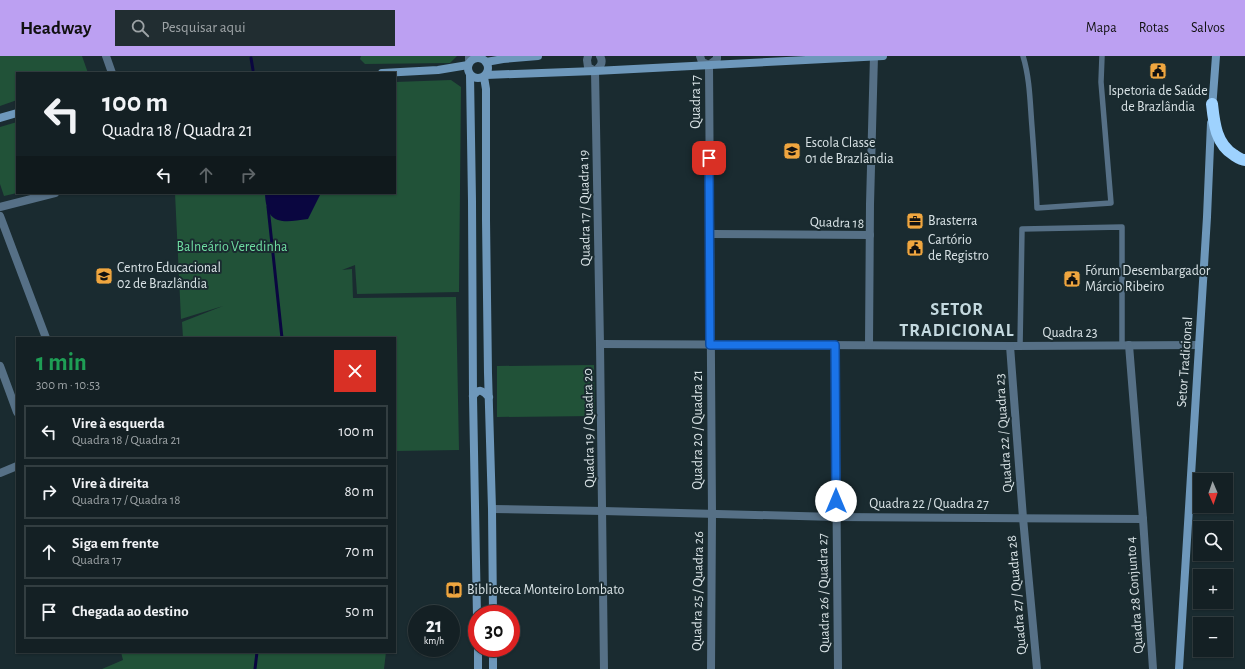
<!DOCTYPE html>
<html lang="pt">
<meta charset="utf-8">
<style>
:root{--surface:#142024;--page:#212d31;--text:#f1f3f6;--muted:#9da3a6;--line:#333e41;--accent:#bca0f2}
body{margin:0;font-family:"Alegreya Sans",sans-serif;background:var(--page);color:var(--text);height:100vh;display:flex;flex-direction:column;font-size:15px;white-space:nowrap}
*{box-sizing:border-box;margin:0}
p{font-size:13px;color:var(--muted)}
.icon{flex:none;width:22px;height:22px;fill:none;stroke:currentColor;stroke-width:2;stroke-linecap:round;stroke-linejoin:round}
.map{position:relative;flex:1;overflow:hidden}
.sheet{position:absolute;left:16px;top:281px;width:380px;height:316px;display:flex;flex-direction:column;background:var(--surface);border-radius:0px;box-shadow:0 1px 3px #0004,0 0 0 1px var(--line)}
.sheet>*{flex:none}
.banner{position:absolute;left:16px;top:16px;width:380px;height:122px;border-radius:0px;box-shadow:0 1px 3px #0004,0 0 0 1px var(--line);background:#142024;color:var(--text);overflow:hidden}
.needle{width:26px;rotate:178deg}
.fabs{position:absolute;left:1193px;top:417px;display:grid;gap:8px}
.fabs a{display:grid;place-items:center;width:40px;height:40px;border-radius:0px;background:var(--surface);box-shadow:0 1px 3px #0004,0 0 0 1px var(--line);font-size:20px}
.speed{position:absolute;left:408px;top:549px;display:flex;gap:8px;font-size:20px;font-weight:700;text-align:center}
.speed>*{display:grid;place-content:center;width:52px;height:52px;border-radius:50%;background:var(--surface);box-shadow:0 1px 3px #0004,0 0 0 1px var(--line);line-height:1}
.speed small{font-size:10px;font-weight:400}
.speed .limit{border:6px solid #d22;background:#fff;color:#111}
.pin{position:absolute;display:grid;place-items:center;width:34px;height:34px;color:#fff;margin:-17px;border-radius:8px;box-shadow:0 2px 6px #0006}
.me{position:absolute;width:44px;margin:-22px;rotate:0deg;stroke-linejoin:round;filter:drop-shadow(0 0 3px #0008)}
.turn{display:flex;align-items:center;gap:14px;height:84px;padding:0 20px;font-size:18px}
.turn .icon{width:52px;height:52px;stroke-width:2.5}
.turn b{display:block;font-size:28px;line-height:34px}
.lanes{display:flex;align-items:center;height:38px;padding:0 20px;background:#0003;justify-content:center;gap:20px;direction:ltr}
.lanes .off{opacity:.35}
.round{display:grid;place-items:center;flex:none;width:42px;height:42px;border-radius:0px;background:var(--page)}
.overview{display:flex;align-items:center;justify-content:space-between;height:68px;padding:0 20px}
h1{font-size:24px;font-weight:600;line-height:30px;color:#1e9e55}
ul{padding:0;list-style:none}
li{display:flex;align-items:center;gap:12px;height:54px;margin:0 8px 6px;padding:0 12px;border:2px solid var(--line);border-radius:0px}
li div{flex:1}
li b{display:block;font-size:15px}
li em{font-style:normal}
header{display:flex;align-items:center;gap:24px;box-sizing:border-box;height:56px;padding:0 20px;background:var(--accent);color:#111}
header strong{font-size:19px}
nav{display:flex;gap:22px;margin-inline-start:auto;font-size:14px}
.search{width:280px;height:36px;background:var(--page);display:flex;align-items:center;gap:10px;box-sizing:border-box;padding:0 14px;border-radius:0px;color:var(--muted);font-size:15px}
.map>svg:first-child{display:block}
.green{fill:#215238}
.water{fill:#0a0640}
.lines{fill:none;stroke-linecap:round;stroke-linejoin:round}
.stream{stroke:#0a0640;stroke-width:3}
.lane{stroke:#567086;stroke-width:5.5}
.street{stroke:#567086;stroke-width:8}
.secondary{stroke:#6e98bb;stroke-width:8}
.highway{stroke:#9ed2fe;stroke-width:12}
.route-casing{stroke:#114b97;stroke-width:10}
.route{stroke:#1a73e8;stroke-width:7}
.labels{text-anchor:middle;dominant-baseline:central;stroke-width:4;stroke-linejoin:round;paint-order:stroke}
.poi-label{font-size:14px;fill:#d8e2e5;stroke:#1a2b30;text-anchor:start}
.street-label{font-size:14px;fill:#d8e2e5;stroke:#1a2b30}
.park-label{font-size:14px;fill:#6fdda2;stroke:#1a2b30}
.district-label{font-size:18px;font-weight:bold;letter-spacing:1px;fill:#c4d9df;stroke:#1a2b30}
</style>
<header>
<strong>Headway</strong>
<div class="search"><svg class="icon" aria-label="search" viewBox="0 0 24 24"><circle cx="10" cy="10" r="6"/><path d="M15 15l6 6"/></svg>Pesquisar aqui</div>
<nav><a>Mapa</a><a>Rotas</a><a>Salvos</a></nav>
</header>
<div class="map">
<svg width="1245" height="613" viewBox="0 0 1245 613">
<rect width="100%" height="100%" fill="#1a2b30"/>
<g class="green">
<path d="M0,0h82l6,17h-71v27l-17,6z"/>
<path d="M361,0h96l-7,7 -85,1 -5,-5z"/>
<path d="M451,24l10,7 -2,205 -102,2 -2,-29 -13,5 10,-1 1,29 103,-1 3,153 -64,1v-113h-212l-1,-16 41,-16 -42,13 -6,-126h220v-111z"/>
<path d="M17,66v71l-13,3 -4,-12v-57z"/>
<path d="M594,309l1,51 -98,1v-51z"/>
<path d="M121,596h265l-2,17h-282l21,-9z"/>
</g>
<path class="water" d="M265,137h56l-13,26c-27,4 -42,6 -43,-26z"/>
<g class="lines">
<g class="stream">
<path d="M251,2l2,12"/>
<path d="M268,151l14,131"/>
<path d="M255,613l2,-17"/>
</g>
<g class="lane">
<path d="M1023,0c7,23 7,47 9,71 2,27 4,54 5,81l74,-5 -10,-121 1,-26"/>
<path d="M1020,290l2,-117 100,-2v119"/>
</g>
<g class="street">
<path d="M106,0l6,17"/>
<path d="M469,0v7"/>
<path d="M588,0l-1,4 1,7 7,4"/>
<path d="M700,0l2,6 7,3"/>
<path d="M709,9l3,449 -1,155"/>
<path d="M709,9l8,-6v-3"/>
<path d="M595,15l5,273 4,325"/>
<path d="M595,15c5,-4 9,-8 5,-15"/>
<path d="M0,151l55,-14"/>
<path d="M0,160l46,122"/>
<path d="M710,178l160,1"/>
<path d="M600,288l410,2 189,-1"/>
<path d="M835,289l3,324"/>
<path d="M869,289l1,-141 4,-148"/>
<path d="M1129,289l14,174 10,150"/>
<path d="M1010,290l13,172 14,151"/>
<path d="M0,310l17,46"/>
<path d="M0,417l17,-7"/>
<path d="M492,453l111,2 233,6 307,2"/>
</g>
<g class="secondary">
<circle cx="478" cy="12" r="10"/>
<path d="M486,6l17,-3 35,-3"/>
<path d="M382,17l56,-3 30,-5"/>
<path d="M470,19l2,126 1,195 4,221"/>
<path d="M486,19l109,-4 288,-15"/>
<path d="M484,21l2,12v131l2,153 4,136 1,105"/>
<path d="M1212,53l4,-53"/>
<path d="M0,62l17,-5"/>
<path d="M473,340c6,-8 9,-6 16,1"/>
<path d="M478,592v21"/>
<path d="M493,592v21"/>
<path d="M1179,613l28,-452 4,-94"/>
</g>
<path class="highway" d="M1212,48c2,19 4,40 22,51 3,2 7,5 11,5"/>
</g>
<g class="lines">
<g class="route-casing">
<path id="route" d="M709,102l1,187h125l1,156"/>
</g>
<use href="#route" class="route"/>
</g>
<defs>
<g id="civic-square" transform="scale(0.9)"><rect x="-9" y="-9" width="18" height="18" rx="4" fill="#f0a63f" stroke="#1a2b30"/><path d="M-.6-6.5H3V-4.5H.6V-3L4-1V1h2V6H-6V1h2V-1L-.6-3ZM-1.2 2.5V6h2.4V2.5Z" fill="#111"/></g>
<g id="school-square" transform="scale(0.9)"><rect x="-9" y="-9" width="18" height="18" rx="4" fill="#f0a63f" stroke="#1a2b30"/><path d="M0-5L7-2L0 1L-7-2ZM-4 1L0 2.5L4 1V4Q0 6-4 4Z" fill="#111"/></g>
<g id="office-square" transform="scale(0.9)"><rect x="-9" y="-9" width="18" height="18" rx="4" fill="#f0a63f" stroke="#1a2b30"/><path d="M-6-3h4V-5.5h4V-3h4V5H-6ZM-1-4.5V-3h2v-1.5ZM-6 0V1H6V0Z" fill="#111"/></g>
<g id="library-square" transform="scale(0.9)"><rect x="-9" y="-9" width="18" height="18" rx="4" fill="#f0a63f" stroke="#1a2b30"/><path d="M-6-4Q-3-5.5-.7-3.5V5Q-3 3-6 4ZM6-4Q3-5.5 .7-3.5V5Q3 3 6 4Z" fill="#111"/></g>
</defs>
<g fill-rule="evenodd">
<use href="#civic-square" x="1158" y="15"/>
<use href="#school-square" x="792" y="95"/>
<use href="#office-square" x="915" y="165"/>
<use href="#civic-square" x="915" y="192"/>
<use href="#school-square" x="104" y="220"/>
<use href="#civic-square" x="1072" y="223"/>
<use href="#library-square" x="454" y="534"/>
</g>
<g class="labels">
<g class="poi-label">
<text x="1158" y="35" text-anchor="middle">Ispetoria de Saúde<tspan x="1158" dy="16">de Brazlândia</tspan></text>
<text x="805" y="87">Escola Classe<tspan x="805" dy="16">01 de Brazlândia</tspan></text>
<text x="928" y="165">Brasterra</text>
<text x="928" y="184">Cartório<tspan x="928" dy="16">de Registro</tspan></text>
<text x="117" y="212">Centro Educacional<tspan x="117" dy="16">02 de Brazlândia</tspan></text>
<text x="1085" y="215">Fórum Desembargador<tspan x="1085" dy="16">Márcio Ribeiro</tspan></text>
<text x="467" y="534">Biblioteca Monteiro Lombato</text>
</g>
<g class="street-label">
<text transform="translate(696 46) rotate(-90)">Quadra 17</text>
<text transform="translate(585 152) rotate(-91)">Quadra 17 / Quadra 19</text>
<text transform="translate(837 167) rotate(2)">Quadra 18</text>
<text x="1070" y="277">Quadra 23</text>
<text transform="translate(1185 306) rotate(-86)">Setor Tradicional</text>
<text transform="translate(589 372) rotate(-91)">Quadra 19 / Quadra 20</text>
<text transform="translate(698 374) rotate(-90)">Quadra 20 / Quadra 21</text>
<text transform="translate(1004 377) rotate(-94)">Quadra 22 / Quadra 23</text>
<text x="929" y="448">Quadra 22 / Quadra 27</text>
<text transform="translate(698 535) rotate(-89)">Quadra 25 / Quadra 26</text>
<text transform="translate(824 537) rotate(-91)">Quadra 26 / Quadra 27</text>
<text transform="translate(1017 539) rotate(-95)">Quadra 27 / Quadra 28</text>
<text transform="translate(1135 539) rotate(-94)">Quadra 28 Conjunto 4</text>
</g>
<g class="park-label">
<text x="232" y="191">Balneário Veredinha</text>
</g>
<g class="district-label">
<text x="957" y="254">SETOR<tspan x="957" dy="21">TRADICIONAL</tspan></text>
</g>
</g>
</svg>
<div class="fabs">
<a><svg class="needle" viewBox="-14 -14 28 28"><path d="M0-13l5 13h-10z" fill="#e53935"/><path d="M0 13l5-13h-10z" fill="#9da3a6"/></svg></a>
<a><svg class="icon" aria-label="search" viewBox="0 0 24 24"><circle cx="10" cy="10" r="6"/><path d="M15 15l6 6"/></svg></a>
<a>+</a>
<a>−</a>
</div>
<div class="speed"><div>21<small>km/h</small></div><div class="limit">30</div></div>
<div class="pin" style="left:709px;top:102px;background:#d93025"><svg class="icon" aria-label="arrive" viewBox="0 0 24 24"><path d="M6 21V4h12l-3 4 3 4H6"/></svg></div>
<svg class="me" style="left:836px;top:445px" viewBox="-20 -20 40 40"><circle r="19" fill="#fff"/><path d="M0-13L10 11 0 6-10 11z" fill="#1a73e8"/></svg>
<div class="banner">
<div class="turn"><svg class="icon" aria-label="left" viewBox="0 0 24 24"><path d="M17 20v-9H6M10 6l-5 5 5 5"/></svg><div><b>100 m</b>Quadra 18 / Quadra 21</div></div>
<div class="lanes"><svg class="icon" aria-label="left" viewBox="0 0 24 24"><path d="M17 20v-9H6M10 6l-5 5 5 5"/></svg><svg class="icon off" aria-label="ahead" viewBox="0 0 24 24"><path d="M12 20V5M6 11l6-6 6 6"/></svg><svg class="icon off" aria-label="right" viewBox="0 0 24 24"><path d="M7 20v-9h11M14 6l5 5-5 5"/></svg></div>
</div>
<section class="sheet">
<div class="overview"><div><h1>1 min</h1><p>300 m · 10:53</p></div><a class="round" style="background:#d93025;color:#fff"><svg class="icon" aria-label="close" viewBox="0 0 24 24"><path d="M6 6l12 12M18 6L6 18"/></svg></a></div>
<ul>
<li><svg class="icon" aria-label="left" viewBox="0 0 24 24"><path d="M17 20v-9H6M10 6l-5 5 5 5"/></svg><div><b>Vire à esquerda</b><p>Quadra 18 / Quadra 21</p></div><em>100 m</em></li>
<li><svg class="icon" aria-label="right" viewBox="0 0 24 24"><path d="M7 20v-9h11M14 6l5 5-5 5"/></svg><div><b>Vire à direita</b><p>Quadra 17 / Quadra 18</p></div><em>80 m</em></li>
<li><svg class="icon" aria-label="ahead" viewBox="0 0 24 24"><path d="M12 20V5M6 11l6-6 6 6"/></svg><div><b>Siga em frente</b><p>Quadra 17</p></div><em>70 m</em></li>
<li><svg class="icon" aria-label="arrive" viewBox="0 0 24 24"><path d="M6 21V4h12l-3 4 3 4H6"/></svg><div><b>Chegada ao destino</b></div><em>50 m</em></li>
</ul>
</section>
</div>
